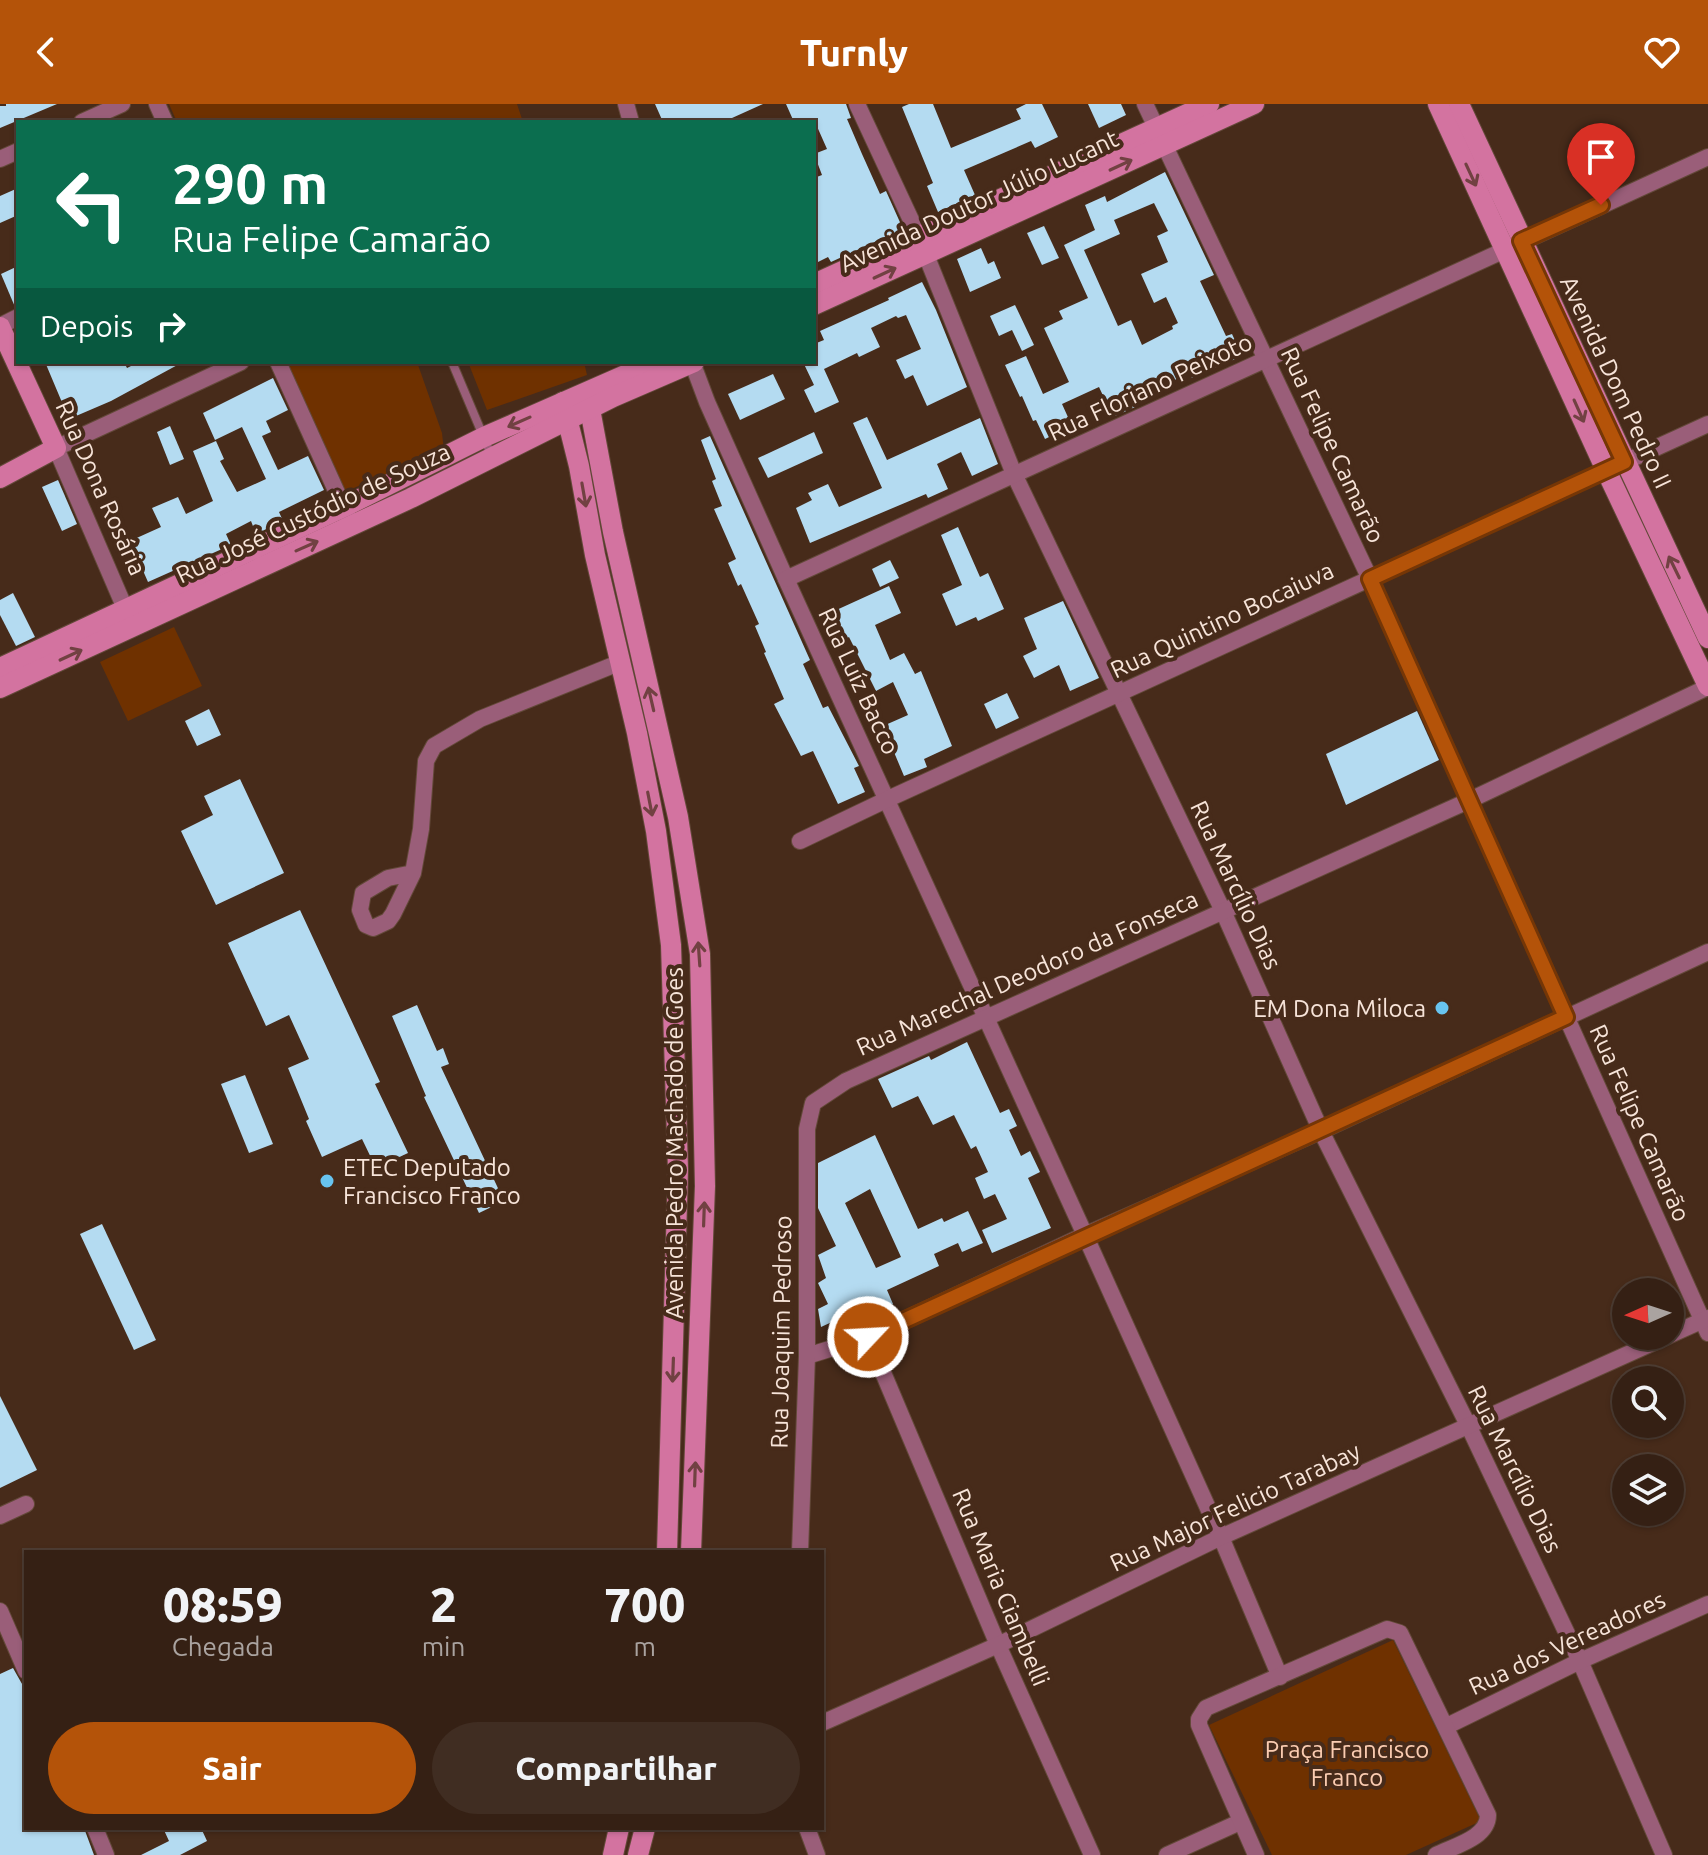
<!DOCTYPE html>
<html lang="pt">
<meta charset="utf-8">
<style>
:root{--surface:#352014;--page:#402d22;--text:#f1f3f6;--muted:#aaa3a0;--line:#4f3e34;--accent:#b45309}
body{margin:0;font-family:Ubuntu,sans-serif;background:var(--page);color:var(--text);height:100vh;display:flex;flex-direction:column;font-size:30px;white-space:nowrap}
*{box-sizing:border-box;margin:0}
p{font-size:26px;color:var(--muted)}
.icon{flex:none;width:44px;height:44px;fill:none;stroke:currentColor;stroke-width:2;stroke-linecap:round;stroke-linejoin:round}
.map{position:relative;flex:1;overflow:hidden}
.drawer{position:absolute;left:24px;top:1446px;width:800px;height:280px;display:flex;flex-direction:column;background:var(--surface);border-radius:0px;box-shadow:0 2px 6px #0004,0 0 0 2px var(--line)}
.drawer>*{flex:none}
.guide{position:absolute;left:16px;top:16px;width:800px;height:244px;border-radius:0px;box-shadow:0 2px 6px #0004,0 0 0 2px var(--line);background:#0b6e4f;color:#fff;overflow:hidden}
.needle{width:52px;rotate:267deg}
.buttons{position:absolute;left:1612px;top:1174px;display:grid;gap:16px}
.buttons a{display:grid;place-items:center;width:72px;height:72px;border-radius:50%;background:var(--surface);box-shadow:0 2px 6px #0004,0 0 0 2px var(--line);font-size:40px}
.pin{position:absolute;display:grid;place-items:center;width:68px;height:68px;color:#fff;margin:-82px -34px;border-radius:50% 50% 50% 0;rotate:-45deg;box-shadow:0 0 8px #0007}
.pin .icon{rotate:45deg}
.me{position:absolute;width:88px;margin:-44px;rotate:65deg;stroke-linejoin:round;filter:drop-shadow(0 0 6px #0008)}
.turn{display:flex;align-items:center;gap:28px;height:168px;padding:0 24px;font-size:36px}
.turn .icon{width:104px;height:104px;stroke-width:2.5}
.turn b{display:block;font-size:56px;line-height:68px}
.then{display:flex;align-items:center;height:76px;padding:0 24px;background:#0003;gap:16px;font-size:30px}
.eta{display:flex;justify-content:space-evenly;align-items:center;height:136px;text-align:center}
.eta b{font-size:48px;font-weight:800;line-height:56px}
.cta{display:flex;gap:16px;margin-top:auto;padding:16px 24px}
.cta a{flex:1;height:92px;border-radius:48px;background:var(--accent);color:#fff;font-size:32px;font-weight:800;line-height:92px;text-align:center}
.cta a+a{background:var(--page);color:var(--text)}
header{display:flex;justify-content:space-between;align-items:center;height:104px;padding:0 24px;background:var(--accent);color:#fff;font-size:36px;font-weight:800}
.map>svg:first-child{display:block}
.green{fill:#6f3100}
.building{fill:#b4dbf1;fill-rule:evenodd}
.lines{fill:none;stroke-linecap:round;stroke-linejoin:round}
.lane-casing{stroke:#634939;stroke-width:10}
.street-casing{stroke:#634939;stroke-width:18}
.secondary-casing{stroke:#634939;stroke-width:22}
.lane{stroke:#9a5e79;stroke-width:8}
.street{stroke:#9a5e79;stroke-width:16}
.secondary{stroke:#d373a0;stroke-width:20}
.oneway{stroke:#714142}
.route-casing{stroke:#753606;stroke-width:20}
.route{stroke:#b45309;stroke-width:14}
.poi-dot{fill:#68c4f0;stroke:#472b1a;stroke-width:3}
.labels{text-anchor:middle;dominant-baseline:central;stroke-width:8;stroke-linejoin:round;paint-order:stroke}
.street-label{font-size:24px;fill:#f7e4d9;stroke:#472b1a}
.poi-label{font-size:24px;fill:#f7e4d9;stroke:#472b1a;text-anchor:end}
.park-label{font-size:24px;fill:#fbccb1;stroke:#472b1a}
</style>
<header><svg class="icon" aria-label="back" viewBox="0 0 24 24"><path d="M15 5l-7 7 7 7"/></svg>Turnly<svg class="icon" aria-label="heart" viewBox="0 0 24 24"><path d="M12 20l-8-8c-3-5 5-10 8-4 3-6 11-1 8 4z"/></svg></header>
<div class="map">
<svg width="1708" height="1751" viewBox="0 0 1708 1751">
<rect width="100%" height="100%" fill="#472b1a"/>
<g class="green">
<path d="M169,0h348l6,18h-346z"/>
<path d="M285,258h132l25,71 2,18 -100,41z"/>
<path d="M468,258h116l3,13 -100,35z"/>
<path d="M174,523l28,59 -74,35 -28,-59z"/>
<path d="M1393,1536l88,181 -75,34h-134l-63,-130z"/>
</g>
<g class="building">
<path d="M6,0h51l-57,24v-22h6z"/>
<path d="M655,0h108l-31,14 2,4h-71z"/>
<path d="M786,0h60l5,14 -4,1 15,35 18,40 6,-3 17,38 -72,33 -3,-5 -14,7v-86l8,-3 -8,-21 13,-5 -12,-27h-21z"/>
<path d="M909,0h24l18,44 70,-29 -5,-10 10,-5h16l16,33 -23,11 -4,-7 -67,29 11,25 -37,17 -11,-26 6,-3 -31,-76z"/>
<path d="M1088,0h33l5,11 -27,13z"/>
<path d="M1165,68l49,103 -14,6 26,55 6,-2 10,22 -50,22 -2,-5 -29,13 -29,14 3,7 -22,10 -14,-30 -37,17 10,22 -27,13 -9,-19 -3,1 -11,-25 -2,1 -15,-32 21,-9 17,38 26,-12 -25,-54 19,-9 -4,-8 29,-13 -24,-53 31,-15 -10,-25 20,-9 2,6zM1154,99l14,28 -11,5 11,26 -27,12 13,29 12,-6 12,26 -6,3 1,3 -31,16 -11,-25 -13,6 -34,-76 36,-16 -6,-14z"/>
<path d="M18,84v27l-18,8v-27z"/>
<path d="M1044,122l15,32 -17,7 -15,-32z"/>
<path d="M981,144l7,16 6,-3 7,17 -31,14 -13,-33z"/>
<path d="M18,162v40l-3,1 -14,-33z"/>
<path d="M922,178l14,28 31,77 -40,19 -14,-31 -8,4 -9,-19 25,-11 -15,-34 -8,3 -2,-2 -25,12 9,19 -21,10 -2,-4 -33,16 15,33 -24,11 -11,-23 10,-5 -11,-23h11v-18l10,-4 -4,-9 69,-31 -1,-2z"/>
<path d="M1015,201l19,40 -12,6 -10,-21 -13,6 -9,-20z"/>
<path d="M45,258h79l3,6 12,-6h44l-72,39 -42,18z"/>
<path d="M773,270l12,25 -45,21 -12,-26z"/>
<path d="M273,274l15,32 -22,11 5,11 -9,4 16,34 30,-14 16,34 -45,22 4,9 -27,13 -5,-13 -25,13 5,11 -83,37 -18,-41 31,-14 -9,-19 26,-11 8,17 27,-13 -20,-50 23,-10 8,18 -4,2 17,31 29,-13 -24,-52 -27,13 -12,-27z"/>
<path d="M867,313l20,43 93,-42 18,46 -26,12 -11,-24 -24,12 11,25 -20,9 -2,-4 -116,49 -14,-35 16,-8 -4,-7 20,-9 11,23 43,-19 -29,-65z"/>
<path d="M170,322l14,33 -14,6 -13,-33z"/>
<path d="M814,328l9,21 -55,25 -10,-20z"/>
<path d="M710,332l100,224 -7,4 20,44 5,-2 31,60 -5,2 11,24 -27,12 -25,-53 -12,5 -27,-52 10,-5 -20,-46 2,-1 -11,-26 4,-2 -18,-40 -3,2 -10,-23 8,-4 -22,-50 8,-3 -10,-25 4,-2 -15,-39z"/>
<path d="M58,376l19,44 -15,7 -20,-44z"/>
<path d="M958,423l22,50 8,-4 16,36 -26,12 -2,-4 -20,9 -14,-32 20,-9 -21,-50z"/>
<path d="M890,456l9,18 -19,9 -8,-18z"/>
<path d="M889,482l12,27 -26,12 15,35 14,-7 11,21 6,-3 31,75 -28,13 3,8 -23,9 -21,-50 25,-11 -15,-33 -17,9 -27,-54 -4,2 -13,-27z"/>
<path d="M13,489l22,44 -19,9 -16,-31v-15z"/>
<path d="M1063,497l36,77 -29,13 -11,-26 -25,13 -11,-22 14,-7 -13,-31z"/>
<path d="M1007,589l12,25 -23,11 -12,-25z"/>
<path d="M209,605l12,26 -24,11 -12,-25z"/>
<path d="M1417,607l22,49 -93,45 -20,-51z"/>
<path d="M240,675l44,94 -68,32 -35,-74 32,-16 -9,-19z"/>
<path d="M300,806l80,172 -5,2 33,69 -32,15 -14,-29 -40,18 -16,-36 3,-2 -21,-51 21,-9 -20,-44 -23,11 -38,-83z"/>
<path d="M417,901l20,46 6,-3 6,16 -8,3 63,134 -25,12 -55,-116 2,-1 -34,-80z"/>
<path d="M967,938l33,71 9,-4 8,17 -8,4 12,26 9,-5 10,21 -12,6 23,50 -59,25 -10,-23 25,-11 -12,-25 -11,5 -9,-21 13,-6 -12,-26 -5,3 -17,-34 -21,10 -15,-29 -26,12 -14,-29 51,-23 2,4z"/>
<path d="M245,971l28,69 -24,9 -28,-69z"/>
<path d="M875,1031l43,94 24,-11 2,4 24,-11 15,32 -21,9 -4,-9 -24,11 5,12 -52,24 6,14 -23,12 -3,-6 -20,9 -2,-3 -24,11 -3,-18 10,-5 -10,-21 8,-5 -8,-23 18,-9 -18,-38v-45zM870,1085l31,68 -25,11 -31,-65z"/>
<path d="M102,1120l54,116 -22,10 -54,-116z"/>
<path d="M0,1292l37,74 -37,18z"/>
<path d="M13,1564l13,23v137h58l10,27h-94v-181z"/>
<path d="M163,1724h38l6,13 -27,14h-39l28,-14z"/>
</g>
<g class="lines">
<g class="lane-casing">
<path id="lane" d="M452,258l40,95"/>
</g>
<g class="street-casing">
<g id="street">
<path d="M157,0l8,18"/>
<path d="M626,0l5,18"/>
<path d="M857,0l61,131 96,239 209,437 98,220 148,296 111,234 84,194"/>
<path d="M1145,0l225,475 338,754"/>
<path d="M82,18l40,-18"/>
<path d="M0,55l18,-8"/>
<path d="M0,222l18,-9"/>
<path d="M278,258l70,155"/>
<path d="M692,258l15,40 79,177 299,656 136,302 59,140"/>
<path d="M786,475l922,-422"/>
<path d="M130,516l-74,-172 185,-86"/>
<path d="M800,737l88,-42 820,-375"/>
<path d="M413,769l-25,5 -25,15 -3,17 6,15 7,3 15,-7 5,-7 20,-41 8,-44 5,-68 8,-15 46,-27 141,-57"/>
<path d="M1670,1231l38,-17"/>
<path d="M868,1233l130,308 94,210"/>
<path d="M807,1252l61,-19 217,-102 236,-104 387,-179"/>
<path d="M0,1412l26,-12"/>
<path d="M800,1448l7,-196v-227l6,-26 33,-22 622,-280 240,-114"/>
<path d="M0,1507l26,60"/>
<path d="M822,1619l176,-78 223,-108 447,-201"/>
<path d="M1447,1622l133,-65 128,-57"/>
<path d="M95,1724l11,27"/>
<path d="M807,1724l10,27"/>
<path d="M1167,1751l73,-33"/>
<path d="M1256,1751l-57,-130v-6l7,-11 181,-79 13,4 88,182c0,23 -34,31 -52,40"/>
</g>
</g>
<g class="secondary-casing">
<g id="secondary">
<path d="M1438,0l168,366 102,216"/>
<path d="M1459,0l249,534"/>
<path d="M814,180l395,-180"/>
<path d="M814,201l440,-201"/>
<path d="M0,223l56,121 -56,30"/>
<path d="M587,289l26,139 65,285 22,137 5,232 -14,366"/>
<path d="M563,298l16,64 16,89 42,178 19,98 15,114 7,224 -11,383"/>
<path d="M0,564l344,-161 140,-70 171,-75"/>
<path d="M0,584l411,-190 202,-101 81,-35"/>
<path d="M613,1751l6,-27"/>
<path d="M638,1751l7,-27"/>
</g>
</g>
<use href="#lane" class="lane"/>
<use href="#street" class="street"/>
<use href="#secondary" class="secondary"/>
</g>
<defs><path id="oneway-shaft" d="M-6 0H5M1.5-3L5.5 0L1.5 3" fill="none" stroke-width="1.6" stroke-linecap="round" stroke-linejoin="round" transform="scale(2)"/></defs>
<g class="oneway">
<use href="#oneway-shaft" transform="translate(1121 61) rotate(-25)"/>
<use href="#oneway-shaft" transform="translate(1471 71) rotate(65)"/>
<use href="#oneway-shaft" transform="translate(885 169) rotate(-25)"/>
<use href="#oneway-shaft" transform="translate(1579 307) rotate(66)"/>
<use href="#oneway-shaft" transform="translate(519 318) rotate(156)"/>
<use href="#oneway-shaft" transform="translate(584 391) rotate(80)"/>
<use href="#oneway-shaft" transform="translate(307 442) rotate(-24)"/>
<use href="#oneway-shaft" transform="translate(1674 463) rotate(-116)"/>
<use href="#oneway-shaft" transform="translate(71 551) rotate(-25)"/>
<use href="#oneway-shaft" transform="translate(651 595) rotate(-103)"/>
<use href="#oneway-shaft" transform="translate(650 700) rotate(79)"/>
<use href="#oneway-shaft" transform="translate(699 850) rotate(-94)"/>
<use href="#oneway-shaft" transform="translate(704 1110) rotate(-88)"/>
<use href="#oneway-shaft" transform="translate(673 1266) rotate(92)"/>
<use href="#oneway-shaft" transform="translate(695 1370) rotate(-88)"/>
</g>
<g class="lines">
<g class="route-casing">
<path id="route" d="M868,1233c232,-108 466,-212 698,-320l-196,-438 254,-117 -103,-221 80,-36"/>
</g>
<use href="#route" class="route"/>
</g>
<g class="poi-dot">
<circle cx="1442" cy="904" r="8"/>
<circle cx="327" cy="1077" r="8"/>
</g>
<g class="labels">
<g class="street-label">
<text transform="translate(979 97) rotate(-25)">Avenida Doutor Júlio Lucant</text>
<text transform="translate(1616 278) rotate(65)">Avenida Dom Pedro II</text>
<text transform="translate(1150 283) rotate(-25)">Rua Floriano Peixoto</text>
<text transform="translate(1333 341) rotate(65)">Rua Felipe Camarão</text>
<text transform="translate(101 384) rotate(66)">Rua Dona Rosária</text>
<text transform="translate(313 409) rotate(-25)">Rua José Custódio de Souza</text>
<text transform="translate(1222 516) rotate(-25)">Rua Quintino Bocaiuva</text>
<text transform="translate(859 577) rotate(65)">Rua Luíz Bacco</text>
<text transform="translate(1236 781) rotate(65)">Rua Marcílio Dias</text>
<text transform="translate(1027 869) rotate(-24)">Rua Marechal Deodoro da Fonseca</text>
<text transform="translate(1640 1019) rotate(66)">Rua Felipe Camarão</text>
<text transform="translate(674 1039) rotate(-90)">Avenida Pedro Machado de Goes</text>
<text transform="translate(781 1228) rotate(-89)">Rua Joaquim Pedroso</text>
<text transform="translate(1515 1365) rotate(64)">Rua Marcílio Dias</text>
<text transform="translate(1235 1403) rotate(-25)">Rua Major Felicio Tarabay</text>
<text transform="translate(1001 1483) rotate(67)">Rua Maria Ciambelli</text>
<text transform="translate(1567 1539) rotate(-25)">Rua dos Vereadores</text>
</g>
<g class="poi-label">
<text x="1426" y="904">EM Dona Miloca</text>
<text x="343" y="1063" text-anchor="start">ETEC Deputado<tspan x="343" dy="28">Francisco Franco</tspan></text>
</g>
<g class="park-label">
<text x="1347" y="1645">Praça Francisco<tspan x="1347" dy="28">Franco</tspan></text>
</g>
</g>
</svg>
<div class="buttons">
<a><svg class="needle" viewBox="-14 -14 28 28"><path d="M0-13l5 13h-10z" fill="#e53935"/><path d="M0 13l5-13h-10z" fill="#aaa3a0"/></svg></a>
<a><svg class="icon" aria-label="search" viewBox="0 0 24 24"><circle cx="10" cy="10" r="6"/><path d="M15 15l6 6"/></svg></a>
<a><svg class="icon" aria-label="layers" viewBox="0 0 24 24"><path d="M12 4l9 5-9 5-9-5zM3 14l9 5 9-5"/></svg></a>
</div>
<div class="pin" style="left:1601px;top:101px;background:#d93025"><svg class="icon" aria-label="arrive" viewBox="0 0 24 24"><path d="M6 21V4h12l-3 4 3 4H6"/></svg></div>
<svg class="me" style="left:868px;top:1233px" viewBox="-20 -20 40 40"><circle r="17" fill="#b45309" stroke="#fff" stroke-width="3"/><path d="M0-11L8 9 0 5-8 9z" fill="#fff"/></svg>
<div class="guide">
<div class="turn"><svg class="icon" aria-label="left" viewBox="0 0 24 24"><path d="M17 20v-9H6M10 6l-5 5 5 5"/></svg><div><b>290 m</b>Rua Felipe Camarão</div></div>
<div class="then">Depois<svg class="icon" aria-label="right" viewBox="0 0 24 24"><path d="M7 20v-9h11M14 6l5 5-5 5"/></svg></div>
</div>
<section class="drawer">
<div class="eta">
<div><b>08:59</b><p>Chegada</p></div>
<div><b>2</b><p>min</p></div>
<div><b>700</b><p>m</p></div>
</div>
<div class="cta"><a>Sair</a><a>Compartilhar</a></div>
</section>
</div>
